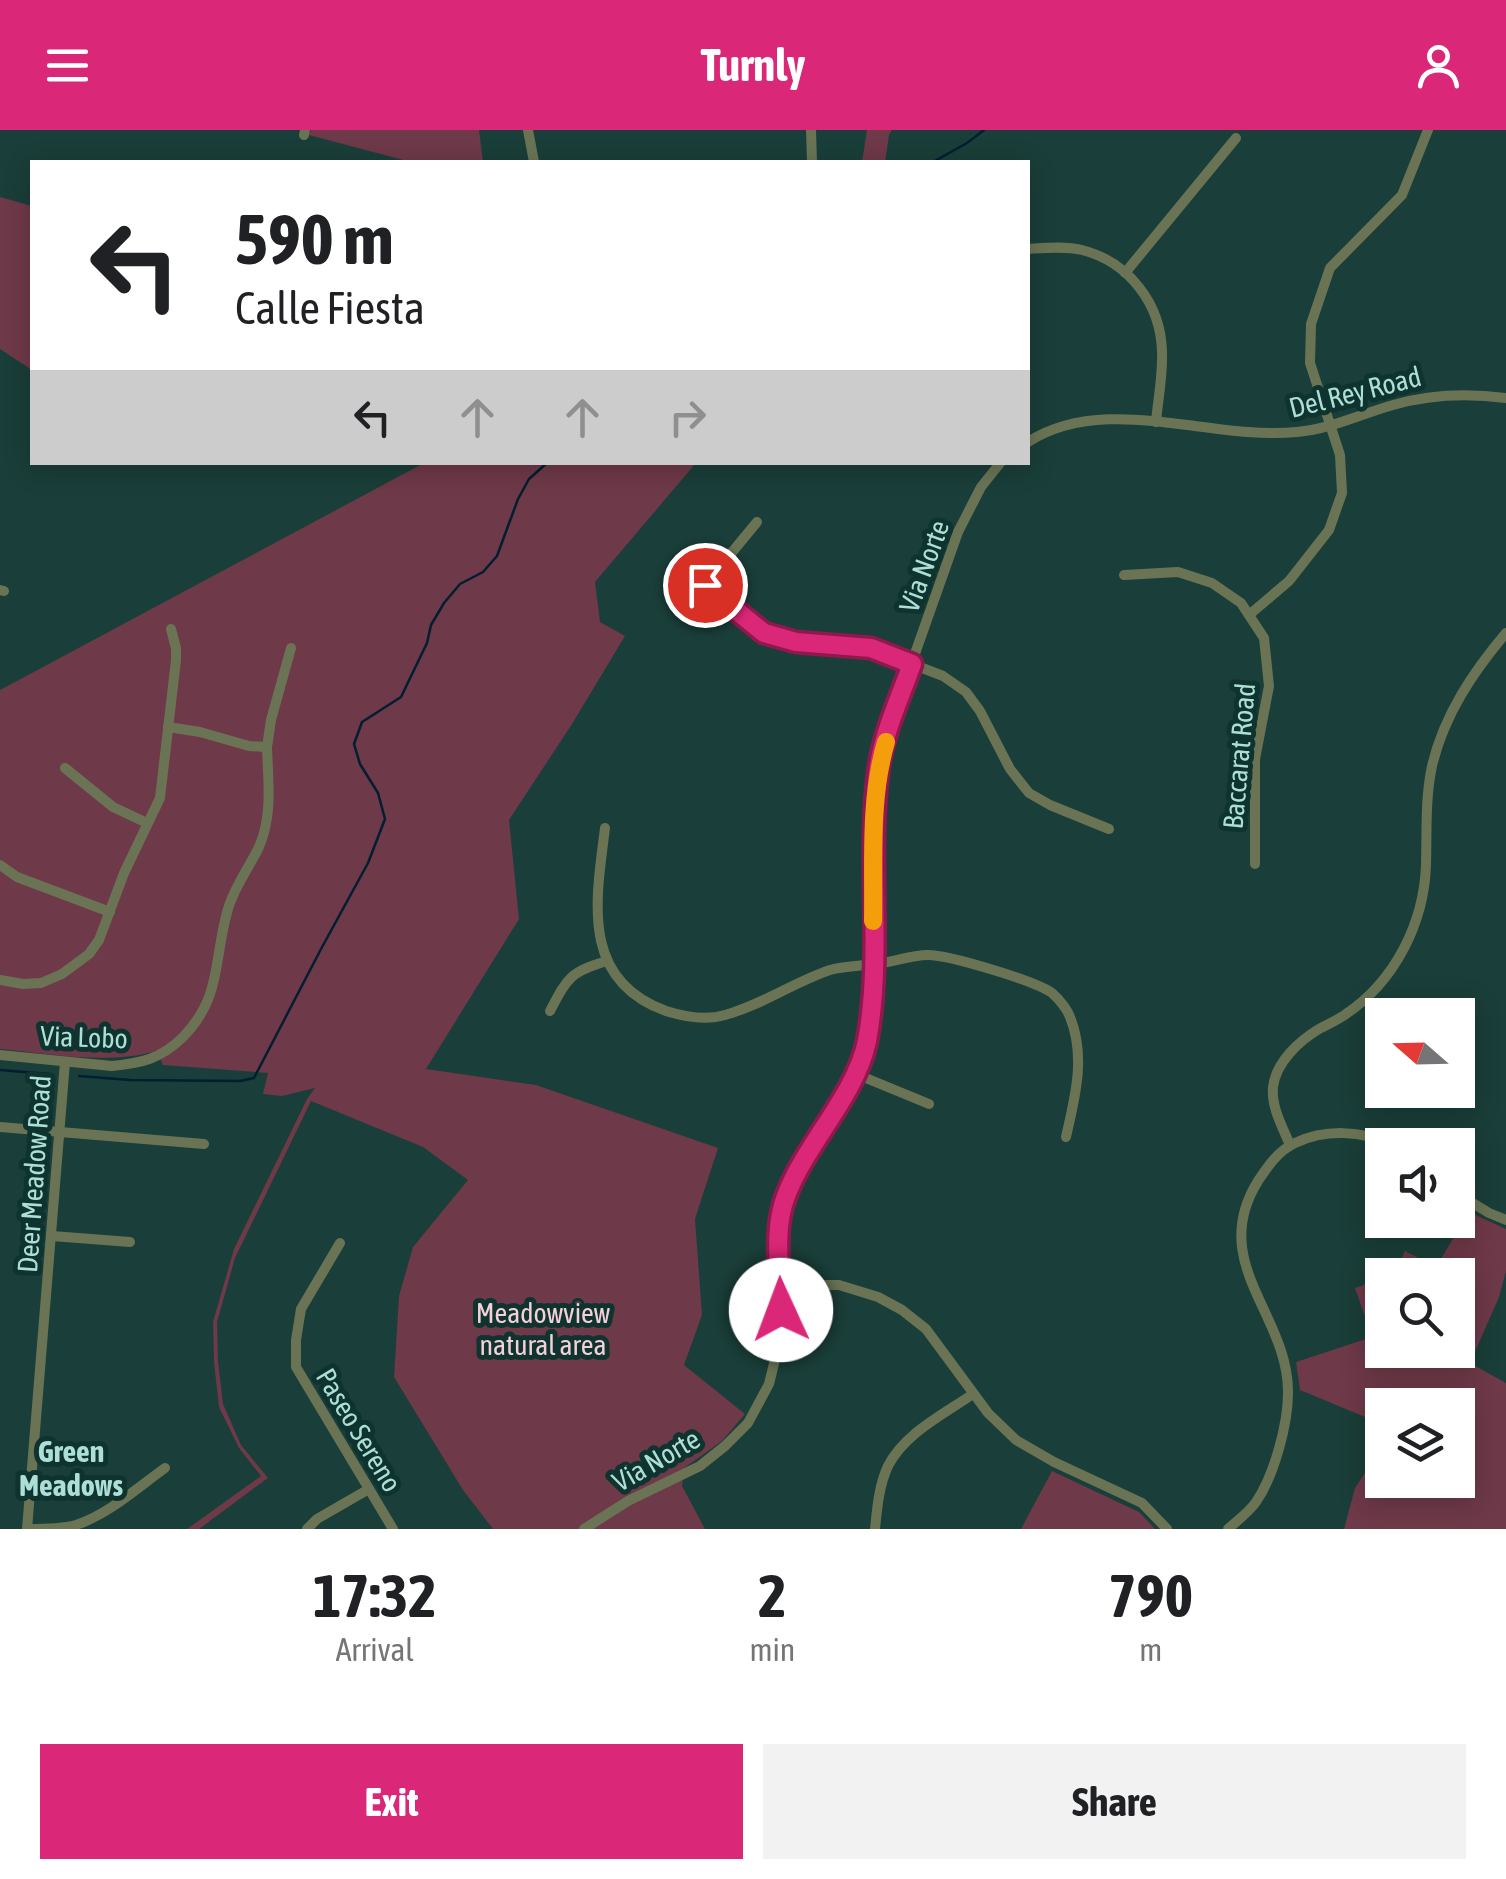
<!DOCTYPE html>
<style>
:root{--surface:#fff;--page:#f2f2f2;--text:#202124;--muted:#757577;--accent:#db2777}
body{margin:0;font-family:"Asap Condensed",sans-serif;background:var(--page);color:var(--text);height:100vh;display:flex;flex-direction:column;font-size:38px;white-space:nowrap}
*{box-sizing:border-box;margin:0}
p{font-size:32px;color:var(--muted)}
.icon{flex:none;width:55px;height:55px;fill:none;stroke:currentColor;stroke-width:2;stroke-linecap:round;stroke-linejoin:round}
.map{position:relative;height:1399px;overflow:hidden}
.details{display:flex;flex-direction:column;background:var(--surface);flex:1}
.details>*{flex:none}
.hud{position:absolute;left:30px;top:30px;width:1000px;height:305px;border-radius:0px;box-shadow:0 5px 25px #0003;background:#fff;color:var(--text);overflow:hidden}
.needle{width:65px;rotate:290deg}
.tools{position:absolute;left:1365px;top:868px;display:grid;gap:20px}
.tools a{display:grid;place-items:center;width:110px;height:110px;border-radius:0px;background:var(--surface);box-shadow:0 5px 25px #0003;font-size:50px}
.pin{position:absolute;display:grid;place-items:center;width:85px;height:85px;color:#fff;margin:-42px;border:5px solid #fff;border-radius:50%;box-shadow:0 2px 10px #0007}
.me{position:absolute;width:110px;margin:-55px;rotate:358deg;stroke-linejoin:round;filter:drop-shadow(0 0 8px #0008)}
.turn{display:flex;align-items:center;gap:35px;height:210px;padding:0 40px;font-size:45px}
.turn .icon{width:130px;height:130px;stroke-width:2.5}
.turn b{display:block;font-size:70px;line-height:85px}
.lanes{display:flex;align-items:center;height:95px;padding:0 40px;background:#0003;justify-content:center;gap:50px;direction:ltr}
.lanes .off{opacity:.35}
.eta{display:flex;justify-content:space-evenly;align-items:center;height:170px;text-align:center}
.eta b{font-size:60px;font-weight:700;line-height:70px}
.action{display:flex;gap:20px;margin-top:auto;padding:20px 40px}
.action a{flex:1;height:115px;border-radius:0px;background:var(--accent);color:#fff;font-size:40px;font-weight:700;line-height:115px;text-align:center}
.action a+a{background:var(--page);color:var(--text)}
header{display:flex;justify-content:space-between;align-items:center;height:130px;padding:0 40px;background:var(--accent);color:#fff;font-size:45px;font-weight:700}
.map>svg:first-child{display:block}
.green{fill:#6e3948}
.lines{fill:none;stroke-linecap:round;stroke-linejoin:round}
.stream{stroke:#031e30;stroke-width:2.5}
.minor{stroke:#6a7455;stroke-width:10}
.route-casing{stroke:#8e194d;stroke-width:25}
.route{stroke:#db2777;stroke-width:18}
.slow{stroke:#f59e0b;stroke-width:18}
.labels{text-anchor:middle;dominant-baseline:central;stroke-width:10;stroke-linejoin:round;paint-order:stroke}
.street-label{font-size:28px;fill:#addfd6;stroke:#0f342f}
.park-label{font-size:28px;fill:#f6d0d9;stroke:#0f342f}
.neighbourhood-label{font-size:30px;font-weight:bold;fill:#addfd6;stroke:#0f342f}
</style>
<header><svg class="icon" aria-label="menu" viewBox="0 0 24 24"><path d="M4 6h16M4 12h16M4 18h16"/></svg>Turnly<svg class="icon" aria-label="person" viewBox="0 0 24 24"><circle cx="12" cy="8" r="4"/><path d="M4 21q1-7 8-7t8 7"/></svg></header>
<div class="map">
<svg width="1506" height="1399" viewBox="0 0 1506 1399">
<rect width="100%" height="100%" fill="#1a3e39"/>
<g class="green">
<path d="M311,0h168l4,32h-72l-102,-27z"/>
<path d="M867,0h25l-3,5 -4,27h-23z"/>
<path d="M0,67l32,9v164l-32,-21z"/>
<path d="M424,333h272l-101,119 5,40 25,14 -53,88 -63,96 10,99 -93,150 110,16 182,63 -23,71 7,96 -18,50 61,49 -23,27 -38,27 -2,18 23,43h-212l-30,-39 -69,-113 5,-81 14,-49 55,-67 -45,-33 -112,-46 -76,157 -18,64 1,39 5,43 18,41 27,33 -69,51h-12l74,-53 -22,-28 -20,-41 -5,-45 -1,-40 21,-73 73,-150 8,-11 -33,8 -19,-2 5,-21 -105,-8 -6,-14c-51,14 -105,3 -157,-2v-359z"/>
<path d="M1469,1082l37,17v42l-7,26 -29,66 36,20v146h-162l11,-41 27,-41v33h76v-75h-76v19l-82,-34 -4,-28 76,-25 -17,-49 27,-9v71h76v-75h-64l11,-24 31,16z"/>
<path d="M1052,1341l87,41 16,17h-134z"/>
</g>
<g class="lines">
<g class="stream">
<path d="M933,32l34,-19 17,-13"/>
<path d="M0,940l49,4"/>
<path d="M79,946l51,4 110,1 14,-3 67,-129 47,-86 17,-44 -7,-26 -18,-29 -6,-20 8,-22 39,-25 26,-54 4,-18 13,-22 16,-19 23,-12 14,-16 21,-57 11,-20 19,-17"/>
</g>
<g class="minor">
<path d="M528,0l6,32"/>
<path d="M811,0l1,32"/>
<path d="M304,5l1,-5"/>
<path d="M1028,119c17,-1 37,-3 54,1 47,12 79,54 80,102 1,23 -4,47 -6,70"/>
<path d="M1125,143l111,-135"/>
<path d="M1028,312c78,-50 183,-1 269,-10 34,-3 64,-18 96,-27 38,-11 74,-12 113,-7"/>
<path d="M685,439l79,64 32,9 75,6 72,28 23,16 14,19 30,58 19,24 21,12 59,24"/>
<path d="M1124,445l54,-3 34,11 29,20 23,35 5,48 -14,73v105"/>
<path d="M705,455l52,-63"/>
<path d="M0,460l4,1"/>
<path d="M1249,485l40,-34 40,-51 13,-37 -2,-38 -30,-92 1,-39 19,-56 72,-73 26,-65"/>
<path d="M168,597l32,5 49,14 18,1 4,-27 20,-72"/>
<path d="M65,638l48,39 34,16"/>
<path d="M605,698c-9,72 -25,152 61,183 19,6 39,10 59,4 37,-10 69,-33 105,-45 15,-4 31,-4 46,-6 17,-2 35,-9 52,-9 21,0 108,26 124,38 7,6 15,16 18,24 16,40 5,80 -4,120"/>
<path d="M0,735l17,12 93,35"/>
<path d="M0,850l23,4 18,-1 21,-9 27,-20 10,-14 25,-67 36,-75 16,-138v-12l-5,-19"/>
<path d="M550,881c18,-34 20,-39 57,-50"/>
<path d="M0,925l112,11c30,-3 48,-7 70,-28 41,-41 31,-79 46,-129 6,-22 21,-41 31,-62 14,-32 9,-66 8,-100"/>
<path d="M856,944l73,30"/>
<path d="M0,997l204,17"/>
<path d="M1290,1015c-7,-17 -19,-38 -17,-58 3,-25 26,-46 46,-58 9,-5 19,-9 27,-15 49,-33 78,-91 80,-149 1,-34 -1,-66 6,-99 12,-51 41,-94 74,-133"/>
<path d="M1458,1064l31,19 17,7"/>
<path d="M52,1106l78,6"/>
<path d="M340,1113l-39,66 -5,31v27l97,162"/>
<path d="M781,1155h58l39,12 24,13 24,19 62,84 28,27 38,22 88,41 25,26"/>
<path d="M27,1399l38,-467"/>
<path d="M27,1399c16,0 33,0 49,-4 33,-11 61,-37 89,-57"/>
<path d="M307,1399l10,-10 52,-30"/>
<path d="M584,1399l44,-28 72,-35 25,-20 23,-23 21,-39 12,-49v-50l-4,-48 7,-38 23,-46 49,-79 10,-29 6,-40 3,-193 3,-44 16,-55 64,-181 23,-45 20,-25"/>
<path d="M875,1399c2,-20 4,-44 13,-63 17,-33 56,-52 85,-72"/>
<path d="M1228,1399c9,-8 21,-17 28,-27 18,-26 32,-78 32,-109 1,-78 -81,-130 -30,-212 10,-15 20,-30 37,-38 30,-14 67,-13 97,2"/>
</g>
</g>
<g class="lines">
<g class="route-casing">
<path id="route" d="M705,455l59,48 32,9 75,6 41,16c-12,34 -30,72 -34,109 -11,87 5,182 -11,268 -11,54 -61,102 -81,155 -14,36 -5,77 -5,114"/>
</g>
<use href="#route" class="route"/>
<path class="slow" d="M873,791c1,-59 -4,-121 13,-179"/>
</g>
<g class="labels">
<g class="street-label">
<text transform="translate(1355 262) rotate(-14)">Del Rey Road</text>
<text transform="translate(924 436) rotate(-70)">Via Norte</text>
<text transform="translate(1239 626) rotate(-85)">Baccarat Road</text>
<text transform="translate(84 907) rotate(2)">Via Lobo</text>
<text transform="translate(34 1044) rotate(-86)">Deer Meadow Road</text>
<text transform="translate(359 1300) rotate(59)">Paseo Sereno</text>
<text transform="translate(656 1330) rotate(-30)">Via Norte</text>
</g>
<g class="park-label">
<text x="543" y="1183">Meadowview<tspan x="543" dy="32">natural area</tspan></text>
</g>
<g class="neighbourhood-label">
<text x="71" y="1321">Green<tspan x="71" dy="34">Meadows</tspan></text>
</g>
</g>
</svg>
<div class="tools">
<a><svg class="needle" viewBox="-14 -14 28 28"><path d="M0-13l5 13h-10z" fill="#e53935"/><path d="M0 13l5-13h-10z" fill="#757577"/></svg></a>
<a><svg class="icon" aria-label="sound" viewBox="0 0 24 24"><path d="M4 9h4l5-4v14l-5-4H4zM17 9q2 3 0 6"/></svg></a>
<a><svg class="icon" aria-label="search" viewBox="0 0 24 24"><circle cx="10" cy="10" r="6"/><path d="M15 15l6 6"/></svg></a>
<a><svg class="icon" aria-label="layers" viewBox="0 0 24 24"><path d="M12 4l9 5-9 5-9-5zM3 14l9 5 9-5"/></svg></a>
</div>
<div class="pin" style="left:705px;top:455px;background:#d93025"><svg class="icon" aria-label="arrive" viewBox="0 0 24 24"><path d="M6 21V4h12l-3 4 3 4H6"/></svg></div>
<svg class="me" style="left:781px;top:1180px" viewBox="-20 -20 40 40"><circle r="19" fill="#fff"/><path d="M0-13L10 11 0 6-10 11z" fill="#db2777"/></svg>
<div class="hud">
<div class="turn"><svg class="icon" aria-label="left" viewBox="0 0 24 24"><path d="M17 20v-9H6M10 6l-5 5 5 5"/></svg><div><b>590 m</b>Calle Fiesta</div></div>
<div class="lanes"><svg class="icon" aria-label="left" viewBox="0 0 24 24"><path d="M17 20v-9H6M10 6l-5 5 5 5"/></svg><svg class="icon off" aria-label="ahead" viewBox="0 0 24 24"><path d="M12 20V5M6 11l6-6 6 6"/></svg><svg class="icon off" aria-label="ahead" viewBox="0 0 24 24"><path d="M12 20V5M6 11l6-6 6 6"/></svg><svg class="icon off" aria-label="right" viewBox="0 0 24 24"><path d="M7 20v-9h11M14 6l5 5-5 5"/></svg></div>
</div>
</div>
<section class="details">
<div class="eta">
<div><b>17:32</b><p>Arrival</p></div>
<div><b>2</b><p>min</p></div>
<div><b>790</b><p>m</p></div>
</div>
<div class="action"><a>Exit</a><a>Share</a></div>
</section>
